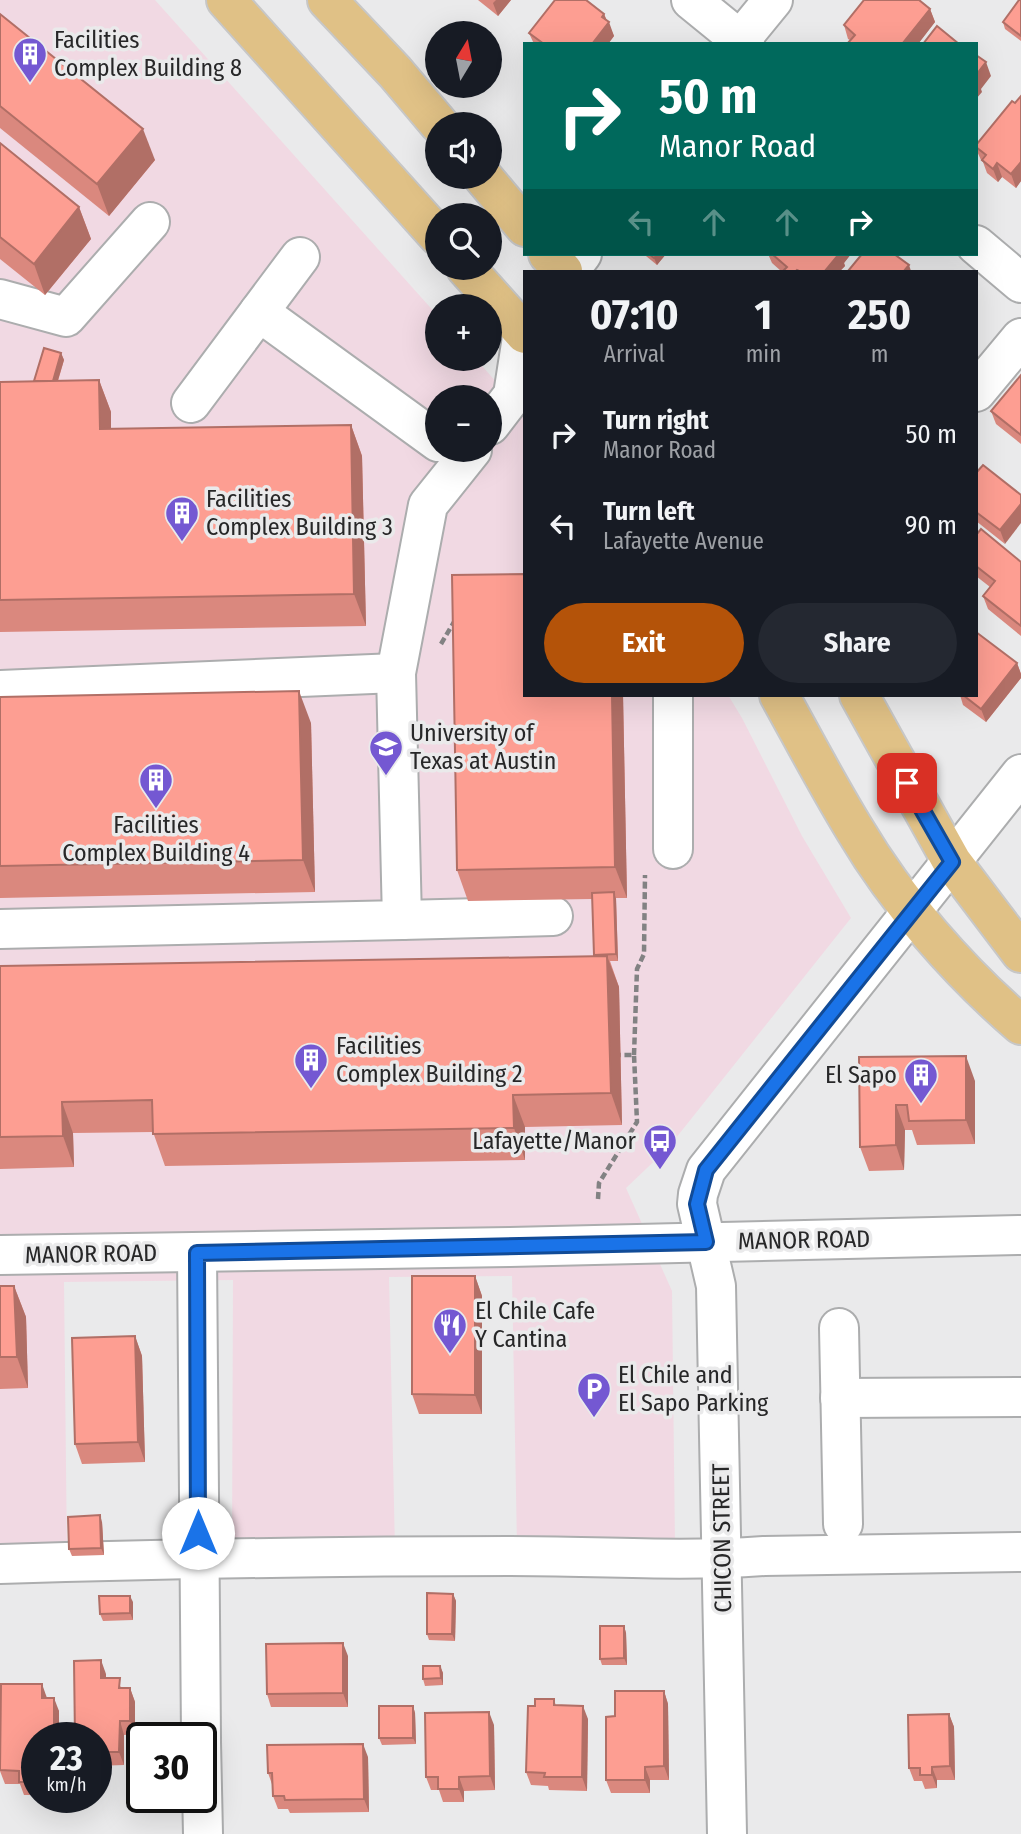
<!DOCTYPE html>
<meta charset="utf-8">
<style>
:root{--surface:#171b24;--page:#242831;--text:#f1f3f6;--muted:#9ea1a6;--accent:#b45309}
body{margin:0;font-family:"Fira Sans Condensed",sans-serif;background:var(--page);color:var(--text);height:100vh;display:flex;flex-direction:column;font-size:26px;white-space:nowrap}
*{box-sizing:border-box;margin:0}
p{font-size:23px;color:var(--muted)}
.icon{flex:none;width:38px;height:38px;fill:none;stroke:currentColor;stroke-width:2;stroke-linecap:round;stroke-linejoin:round}
.map{position:relative;flex:1;overflow:hidden}
.side{position:absolute;left:523px;top:270px;width:455px;height:427px;display:flex;flex-direction:column;background:var(--surface);border-radius:0px;box-shadow:0 7px 28px #0002}
.side>*{flex:none}
.top-card{position:absolute;left:523px;top:42px;width:455px;height:214px;border-radius:0px;box-shadow:0 7px 28px #0002;background:#00695c;color:#fff;overflow:hidden}
.needle{width:46px;rotate:10deg}
.buttons{position:absolute;left:425px;top:21px;display:grid;gap:14px}
.buttons a{display:grid;place-items:center;width:77px;height:77px;border-radius:50%;background:var(--surface);box-shadow:0 7px 28px #0002;font-size:35px}
.speed{position:absolute;left:21px;top:1722px;display:flex;gap:14px;font-size:35px;font-weight:700;text-align:center}
.speed>*{display:grid;place-content:center;width:91px;height:91px;border-radius:50%;background:var(--surface);box-shadow:0 7px 28px #0002;line-height:1}
.speed small{font-size:18px;font-weight:400}
.speed .limit{border:4px solid #111;border-radius:10px;background:#fff;color:#111}
.pin{position:absolute;display:grid;place-items:center;width:60px;height:60px;color:#fff;margin:-30px;border-radius:14px;box-shadow:0 4px 10px #0006}
.me{position:absolute;width:77px;margin:-38px;rotate:0deg;stroke-linejoin:round;filter:drop-shadow(0 0 5px #0008)}
.turn{display:flex;align-items:center;gap:24px;height:147px;padding:0 21px;font-size:32px}
.turn .icon{width:91px;height:91px;stroke-width:2.5}
.turn b{display:block;font-size:49px;line-height:60px}
.lanes{display:flex;align-items:center;height:66px;padding:0 21px;background:#0003;justify-content:center;gap:35px;direction:ltr}
.lanes .off{opacity:.35}
.eta{display:flex;justify-content:space-evenly;align-items:center;height:119px;text-align:center}
.eta b{font-size:42px;font-weight:700;line-height:49px}
.cta{display:flex;gap:14px;margin-top:auto;padding:14px 21px}
.cta a{flex:1;height:80px;border-radius:42px;background:var(--accent);color:#fff;font-size:28px;font-weight:700;line-height:80px;text-align:center}
.cta a+a{background:var(--page);color:var(--text)}
ul{padding:0;list-style:none}
li{display:flex;align-items:center;gap:21px;height:91px;padding:0 21px}
li div{flex:1}
li b{display:block;font-size:26px}
li em{font-style:normal}
.map>svg:first-child{display:block}
.education{fill:#f1d9e3;fill-rule:evenodd}
.lines{fill:none;stroke-linecap:round;stroke-linejoin:round}
.minor-casing{stroke:#acadae;stroke-width:42}
.major-casing{stroke:#c7c7c7;stroke-width:42}
.path{stroke:#828283;stroke-width:4.5;stroke-dasharray:7 3.5;stroke-linecap:butt}
.minor{stroke:#fff;stroke-width:38}
.major{stroke:#e0c186;stroke-width:38}
.wall{fill:#da887e}
.shaded-wall{fill:#b16f66}
.building{fill:#fd9e92;stroke:#b16f66;stroke-width:2}
.route-casing{stroke:#114b97;stroke-width:18}
.route{stroke:#1a73e8;stroke-width:12}
.labels{text-anchor:middle;dominant-baseline:central;stroke-width:7;stroke-linejoin:round;paint-order:stroke}
.poi-label{font-size:24px;fill:#272728;stroke:#eaeaeb;text-anchor:start}
.street-label{font-size:24px;fill:#272728;stroke:#eaeaeb}
</style>
<div class="map">
<svg width="1021" height="1834" viewBox="0 0 1021 1834">
<rect width="100%" height="100%" fill="#eaeaeb"/>
<path class="education" d="M0,0h155l282,315 1,44h38l49,56v280h203l14,23 60,118 49,82 -183,230 -42,40 46,103 3,254 -158,2 -5,-271 -123,1 6,273 -163,2 1,-272 -169,2 3,275 -67,1zM438,397h52v53h-52z"/>
<g class="lines">
<g class="minor-casing">
<g id="minor">
<path d="M691,0l54,44"/>
<path d="M737,44l36,-44"/>
<path d="M976,245l45,38"/>
<path d="M569,271l13,-17"/>
<path d="M0,299l66,18 84,-95"/>
<path d="M259,312l179,130"/>
<path d="M976,392l45,-54"/>
<path d="M191,403l109,-146"/>
<path d="M490,425l23,-30 10,-64 2,-3"/>
<path d="M0,690l396,-17"/>
<path d="M673,695v154"/>
<path d="M402,920l151,-4"/>
<path d="M0,929l402,-9 -6,-247 32,-168 44,-55"/>
<path d="M197,1253l4,485"/>
<path d="M0,1255l510,-8 511,-12"/>
<path d="M839,1328l4,196"/>
<path d="M840,1398l181,-1"/>
<path d="M0,1564c170,-5 340,-8 510,-8 84,0 170,6 254,0l257,-4"/>
<path d="M201,1742l2,92"/>
<path d="M727,1834l-11,-548 -19,-82 1,-10 8,-24 315,-396"/>
</g>
</g>
<g class="major-casing">
<g id="major">
<path d="M226,0l212,236"/>
<path d="M327,0l68,72 44,52"/>
<path d="M483,177l42,50"/>
<path d="M548,254l15,17"/>
<path d="M466,268l59,66"/>
<path d="M779,695c25,45 49,91 76,135 42,71 103,141 166,195"/>
<path d="M859,695l93,167 69,91"/>
</g>
</g>
<g class="path">
<path d="M441,644l13,-22"/>
<path d="M634,1055l3,-86 7,-15 1,-79"/>
<path d="M598,1199l1,-16 38,-61 -3,-67h-14"/>
</g>
<use href="#minor" class="minor"/>
<use href="#major" class="major"/>
</g>
<g class="wall">
<path d="M478,0h33l-13,16z"/>
<path d="M1021,0v41l-16,-12 -2,-7z"/>
<path d="M925,4l5,5 5,13 -17,22h-71l3,-4 -2,-1 -4,-14z"/>
<path d="M0,14l155,146 -46,56 -109,-88z"/>
<path d="M604,14l10,22 -6,8h-74l-5,-11z"/>
<path d="M1021,96v85l-5,7 -14,-11 -4,5 -11,-9 -4,-11 -2,-2 -5,-11v-4z"/>
<path d="M0,143l79,64 12,32 -46,56 -45,-36z"/>
<path d="M646,254h20l-9,11 -11,-9z"/>
<path d="M768,254h83l-7,9 1,3 -5,5h-59l-9,-8z"/>
<path d="M61,353l3,7 -6,21 41,-1 12,32v17l240,-4 11,31 4,170 -366,6v-250l34,-1z"/>
<path d="M1021,375v69l-25,-20 -5,-13z"/>
<path d="M983,465l22,79 -29,-23v-48z"/>
<path d="M976,535l45,27v74l-33,-27 -5,-13 7,-9 -14,-11z"/>
<path d="M1017,663l4,11v4l-35,44 -23,-17 -3,-10h16z"/>
<path d="M623,695l4,203h-11l2,63h-8l9,26 3,138 -97,2v33l-360,6 -12,-34 -80,1 1,34 -74,2v-203l594,-10 -2,-57 -124,2 -11,-31z"/>
<path d="M0,697l311,26 4,169 -315,6z"/>
<path d="M859,1057l116,24v63l-58,1 -5,-15h-7l-1,40 -35,1 -9,-24z"/>
<path d="M475,1276l7,20v118h-63l-7,-20z"/>
<path d="M0,1286h14l12,31 2,71 -28,1z"/>
<path d="M135,1336l7,20 3,106 -63,2 -7,-20z"/>
<path d="M102,1522l2,33 -32,1 -3,-7z"/>
<path d="M453,1594l3,7 -1,40 -26,-1 -2,-6z"/>
<path d="M133,1602v18l-30,1 -3,-7z"/>
<path d="M624,1626l2,7 1,32h-25l-2,-6z"/>
<path d="M348,1656v51h-77l-4,-13z"/>
<path d="M440,1666l3,7v12l-18,1 -2,-7z"/>
<path d="M106,1674v4l17,10h7l5,14v32l-11,1v30l-28,1v-28z"/>
<path d="M1,1684l46,14 12,13 -22,27v57h-13l-4,-11h-15l-5,-13z"/>
<path d="M664,1691l4,13 1,76h-19v13h-39l-5,-13 9,-64z"/>
<path d="M554,1699l2,7 32,13 -1,72 -38,-1 -1,-4 -17,-1 -5,-13 9,-66z"/>
<path d="M413,1706l2,7 1,31 -34,1 -3,-7z"/>
<path d="M949,1714l5,13 1,53h-18v8l-12,1 -3,-8h-8l-5,-13z"/>
<path d="M494,1725l1,65 -31,1v11h-21l-4,-12h-8l-5,-13z"/>
<path d="M368,1757l1,55 -79,1 -2,-4h-10l-5,-13v-9l-5,-14z"/>
</g>
<g class="shaded-wall">
<path d="M496,0h15l-13,16 -5,-13z"/>
<path d="M930,9l5,13 -17,22h-16z"/>
<path d="M604,14l4,10 1,-2 5,14 -6,8h-16l10,-27z"/>
<path d="M986,62l5,14 -10,13 1,3 -6,7v-24z"/>
<path d="M143,129l12,31 -46,56 -12,-32z"/>
<path d="M1021,162v19l-5,7 -5,-14z"/>
<path d="M997,163l5,14 -4,5 -5,-13z"/>
<path d="M79,207l12,32 -46,56 -11,-31z"/>
<path d="M658,254h8l-9,11 -3,-7z"/>
<path d="M839,254h12l-7,9 1,3 -5,5h-15z"/>
<path d="M909,265l2,6h-7z"/>
<path d="M61,353l3,7 -10,33 -3,-6z"/>
<path d="M99,380l12,32v48l-11,-31z"/>
<path d="M351,425l11,31 4,170 -12,-32z"/>
<path d="M1021,504v19l-16,21 -5,-14z"/>
<path d="M1017,663l4,11v4l-35,44 -5,-13z"/>
<path d="M299,691l12,32 4,169 -12,-32z"/>
<path d="M612,695h11l4,203 -12,-31z"/>
<path d="M614,892l2,7 2,62 -2,-7z"/>
<path d="M607,956l12,31 3,138 -11,-32z"/>
<path d="M966,1056l9,25v63l-9,-24z"/>
<path d="M513,1095l12,32v33l-11,-32z"/>
<path d="M62,1102l11,31 1,34 -11,-31z"/>
<path d="M896,1105l9,25 -1,40 -8,-25z"/>
<path d="M475,1276l7,20v118l-7,-19z"/>
<path d="M14,1286l12,31 2,71 -11,-31z"/>
<path d="M135,1336l7,20 3,106 -7,-20z"/>
<path d="M100,1515l2,7 2,33 -3,-7z"/>
<path d="M453,1594l3,7 -1,40 -3,-7z"/>
<path d="M130,1596l3,6v18l-3,-7z"/>
<path d="M624,1626l2,7 1,32 -3,-7z"/>
<path d="M343,1643l5,13v51l-5,-14z"/>
<path d="M101,1660l5,14v18l-5,-14z"/>
<path d="M440,1666l3,7v12l-2,-7z"/>
<path d="M42,1684l5,14h-5z"/>
<path d="M130,1688l5,14v32l-5,-13z"/>
<path d="M664,1691l4,13 1,76 -5,-14z"/>
<path d="M54,1698l5,13v27h-5z"/>
<path d="M413,1706l2,7 1,31 -3,-6z"/>
<path d="M583,1706l5,13 -1,72 -5,-14z"/>
<path d="M489,1712l5,13 1,65 -5,-14z"/>
<path d="M949,1714l5,13 1,53 -5,-14z"/>
<path d="M120,1721l4,14v30l-5,-13z"/>
<path d="M363,1744l5,13 1,55 -5,-13z"/>
<path d="M645,1767l5,13v13l-5,-13z"/>
<path d="M932,1767l5,13v8l-5,-13z"/>
<path d="M459,1777l5,14v11l-5,-13z"/>
</g>
<g class="building">
<path d="M555,0h31l18,14 -2,3 7,5 -17,22h-48l-15,-11z"/>
<path d="M864,0h55l11,9 -28,35h-55l8,-9 -11,-10z"/>
<path d="M1019,0h2v36l-18,-14z"/>
<path d="M0,14l143,115 -46,55 -97,-78z"/>
<path d="M937,26l22,18h-36z"/>
<path d="M976,55l10,7 -10,13z"/>
<path d="M1021,96v66l-10,12 -14,-11 -4,6 -11,-9 4,-5 -10,-8v-2l36,-44 3,2z"/>
<path d="M0,143l79,64 -45,57 -34,-27z"/>
<path d="M649,254h9l-4,4z"/>
<path d="M772,254h67l-14,17h-26l-2,-1 -1,1h-13l4,-4z"/>
<path d="M862,254h32l15,11 -5,6h-56z"/>
<path d="M44,348l17,5 -8,28h-19z"/>
<path d="M1021,375v60l-30,-24z"/>
<path d="M99,380l1,49 251,-4 3,169 -354,6v-218z"/>
<path d="M983,465l38,30v9l-21,26 -24,-18v-39z"/>
<path d="M981,529l40,33v64l-38,-30 12,-15 -19,-15v-31z"/>
<path d="M525,574v121h87l3,172 -158,3 -5,-295z"/>
<path d="M976,632l41,31 -36,46 -18,-14h13z"/>
<path d="M299,691l4,169 -303,6v-169z"/>
<path d="M614,892l2,62 -22,1 -2,-62z"/>
<path d="M607,956l4,137 -98,2 1,33 -361,6 -1,-34 -90,2 1,34 -63,1v-171z"/>
<path d="M966,1056v64l-57,1 -2,-16h-11v40l-36,2 -1,-90z"/>
<path d="M412,1276h63v119l-63,-1z"/>
<path d="M0,1286h14l3,71h-17z"/>
<path d="M135,1336l3,106 -63,2 -3,-106z"/>
<path d="M100,1515l1,33 -32,1 -1,-32z"/>
<path d="M427,1593l26,1 -1,40h-25z"/>
<path d="M99,1596h31v17l-30,1z"/>
<path d="M600,1626h24v32l-24,1z"/>
<path d="M343,1643v50l-76,1 -1,-50z"/>
<path d="M101,1660v18h19l-1,10h11v33h-10l-1,31h-23v-14h-21l-1,-77z"/>
<path d="M423,1666h17l1,12 -18,1z"/>
<path d="M1,1684h41v14h12v40h-17v44h-18v-11l-19,-1z"/>
<path d="M615,1691h49v75l-19,1v13h-39v-63l9,-1z"/>
<path d="M535,1699h19v6l29,1 -1,71h-38l1,-4 -19,-1 2,-66h7z"/>
<rect x="379" y="1706" width="34" height="32"/>
<path d="M489,1712l1,64 -31,1v12h-21v-12h-12l-1,-64z"/>
<path d="M949,1714l1,52 -18,1v8h-12v-7h-11l-1,-53z"/>
<path d="M363,1744l1,55 -79,1 -1,-4h-11l-1,-23h-4l-1,-28z"/>
</g>
<g class="lines">
<g class="route-casing">
<path id="route" d="M198,1533l-1,-280 509,-11 -9,-38 9,-34 246,-308 -45,-79"/>
</g>
<use href="#route" class="route"/>
</g>
<defs>
<g id="building-pin" transform="scale(1.75)"><path d="M0 17L-7.5 6A9.5 9.5 0 1 1 7.5 6Z" fill="#7458d2" stroke="#eaeaeb"/><path d="M-4-6H4V6H1V3H-1V6H-4ZM-2.5-4.3h1.7v1.8h-1.7ZM.8-4.3h1.7v1.8H.8ZM-2.5-1h1.7V.8h-1.7ZM.8-1h1.7V.8H.8Z" fill="#fff"/></g>
<g id="university-pin" transform="scale(1.75)"><path d="M0 17L-7.5 6A9.5 9.5 0 1 1 7.5 6Z" fill="#7458d2" stroke="#eaeaeb"/><path d="M0-5L7-2L0 1L-7-2ZM-4 1L0 2.5L4 1V4Q0 6-4 4Z" fill="#fff"/></g>
<g id="bus-pin" transform="scale(1.75)"><path d="M0 17L-7.5 6A9.5 9.5 0 1 1 7.5 6Z" fill="#7458d2" stroke="#eaeaeb"/><path d="M-5-6H5V4H4V6H2V4H-2V6H-4V4H-5ZM-3.5-4V0h7V-4ZM-3.5 1.2v1.5H-2V1.2ZM2 1.2v1.5H3.5V1.2Z" fill="#fff"/></g>
<g id="restaurant-pin" transform="scale(1.75)"><path d="M0 17L-7.5 6A9.5 9.5 0 1 1 7.5 6Z" fill="#7458d2" stroke="#eaeaeb"/><path d="M-5-6h1v4h1v-4h1v4h1v-4h1v5L-1.5 .5V6h-2V.5L-5-1ZM5-6V6H3V1.5H1.5Q1.5-4 5-6Z" fill="#fff"/></g>
<g id="parking-pin" transform="scale(1.75)"><path d="M0 17L-7.5 6A9.5 9.5 0 1 1 7.5 6Z" fill="#7458d2" stroke="#eaeaeb"/><path d="M-3.5-5.5H1a3.5 3.5 0 0 1 0 7H-1V5.5H-3.5ZM-1-3.4V-.6H.8a1.4 1.4 0 0 0 0-2.8Z" fill="#fff"/></g>
</defs>
<g fill-rule="evenodd">
<use href="#building-pin" x="30" y="54"/>
<use href="#building-pin" x="182" y="513"/>
<use href="#university-pin" x="386" y="747"/>
<use href="#building-pin" x="156" y="780"/>
<use href="#building-pin" x="311" y="1060"/>
<use href="#building-pin" x="921" y="1075"/>
<use href="#bus-pin" x="660" y="1141"/>
<use href="#restaurant-pin" x="450" y="1325"/>
<use href="#parking-pin" x="594" y="1389"/>
</g>
<g class="labels">
<g class="poi-label">
<text x="54" y="40">Facilities<tspan x="54" dy="28">Complex Building 8</tspan></text>
<text x="206" y="499">Facilities<tspan x="206" dy="28">Complex Building 3</tspan></text>
<text x="410" y="733">University of<tspan x="410" dy="28">Texas at Austin</tspan></text>
<text x="156" y="825" text-anchor="middle">Facilities<tspan x="156" dy="28">Complex Building 4</tspan></text>
<text x="336" y="1046">Facilities<tspan x="336" dy="28">Complex Building 2</tspan></text>
<text x="897" y="1075" text-anchor="end">El Sapo</text>
<text x="636" y="1141" text-anchor="end">Lafayette/Manor</text>
<text x="475" y="1311">El Chile Cafe<tspan x="475" dy="28">Y Cantina</tspan></text>
<text x="618" y="1375">El Chile and<tspan x="618" dy="28">El Sapo Parking</tspan></text>
</g>
<g class="street-label">
<text transform="translate(804 1240) rotate(-1)">MANOR ROAD</text>
<text transform="translate(91 1254) rotate(-1)">MANOR ROAD</text>
<text transform="translate(722 1538) rotate(-91)">CHICON STREET</text>
</g>
</g>
</svg>
<div class="buttons">
<a><svg class="needle" viewBox="-14 -14 28 28"><path d="M0-13l5 13h-10z" fill="#e53935"/><path d="M0 13l5-13h-10z" fill="#9ea1a6"/></svg></a>
<a><svg class="icon" aria-label="sound" viewBox="0 0 24 24"><path d="M4 9h4l5-4v14l-5-4H4zM17 9q2 3 0 6"/></svg></a>
<a><svg class="icon" aria-label="search" viewBox="0 0 24 24"><circle cx="10" cy="10" r="6"/><path d="M15 15l6 6"/></svg></a>
<a>+</a>
<a>−</a>
</div>
<div class="speed"><div>23<small>km/h</small></div><div class="limit">30</div></div>
<div class="pin" style="left:907px;top:783px;background:#d93025"><svg class="icon" aria-label="arrive" viewBox="0 0 24 24"><path d="M6 21V4h12l-3 4 3 4H6"/></svg></div>
<svg class="me" style="left:198px;top:1533px" viewBox="-20 -20 40 40"><circle r="19" fill="#fff"/><path d="M0-13L10 11 0 6-10 11z" fill="#1a73e8"/></svg>
<div class="top-card">
<div class="turn"><svg class="icon" aria-label="right" viewBox="0 0 24 24"><path d="M7 20v-9h11M14 6l5 5-5 5"/></svg><div><b>50 m</b>Manor Road</div></div>
<div class="lanes"><svg class="icon off" aria-label="left" viewBox="0 0 24 24"><path d="M17 20v-9H6M10 6l-5 5 5 5"/></svg><svg class="icon off" aria-label="ahead" viewBox="0 0 24 24"><path d="M12 20V5M6 11l6-6 6 6"/></svg><svg class="icon off" aria-label="ahead" viewBox="0 0 24 24"><path d="M12 20V5M6 11l6-6 6 6"/></svg><svg class="icon" aria-label="right" viewBox="0 0 24 24"><path d="M7 20v-9h11M14 6l5 5-5 5"/></svg></div>
</div>
<section class="side">
<div class="eta">
<div><b>07:10</b><p>Arrival</p></div>
<div><b>1</b><p>min</p></div>
<div><b>250</b><p>m</p></div>
</div>
<ul>
<li><svg class="icon" aria-label="right" viewBox="0 0 24 24"><path d="M7 20v-9h11M14 6l5 5-5 5"/></svg><div><b>Turn right</b><p>Manor Road</p></div><em>50 m</em></li>
<li><svg class="icon" aria-label="left" viewBox="0 0 24 24"><path d="M17 20v-9H6M10 6l-5 5 5 5"/></svg><div><b>Turn left</b><p>Lafayette Avenue</p></div><em>90 m</em></li>
</ul>
<div class="cta"><a>Exit</a><a>Share</a></div>
</section>
</div>
